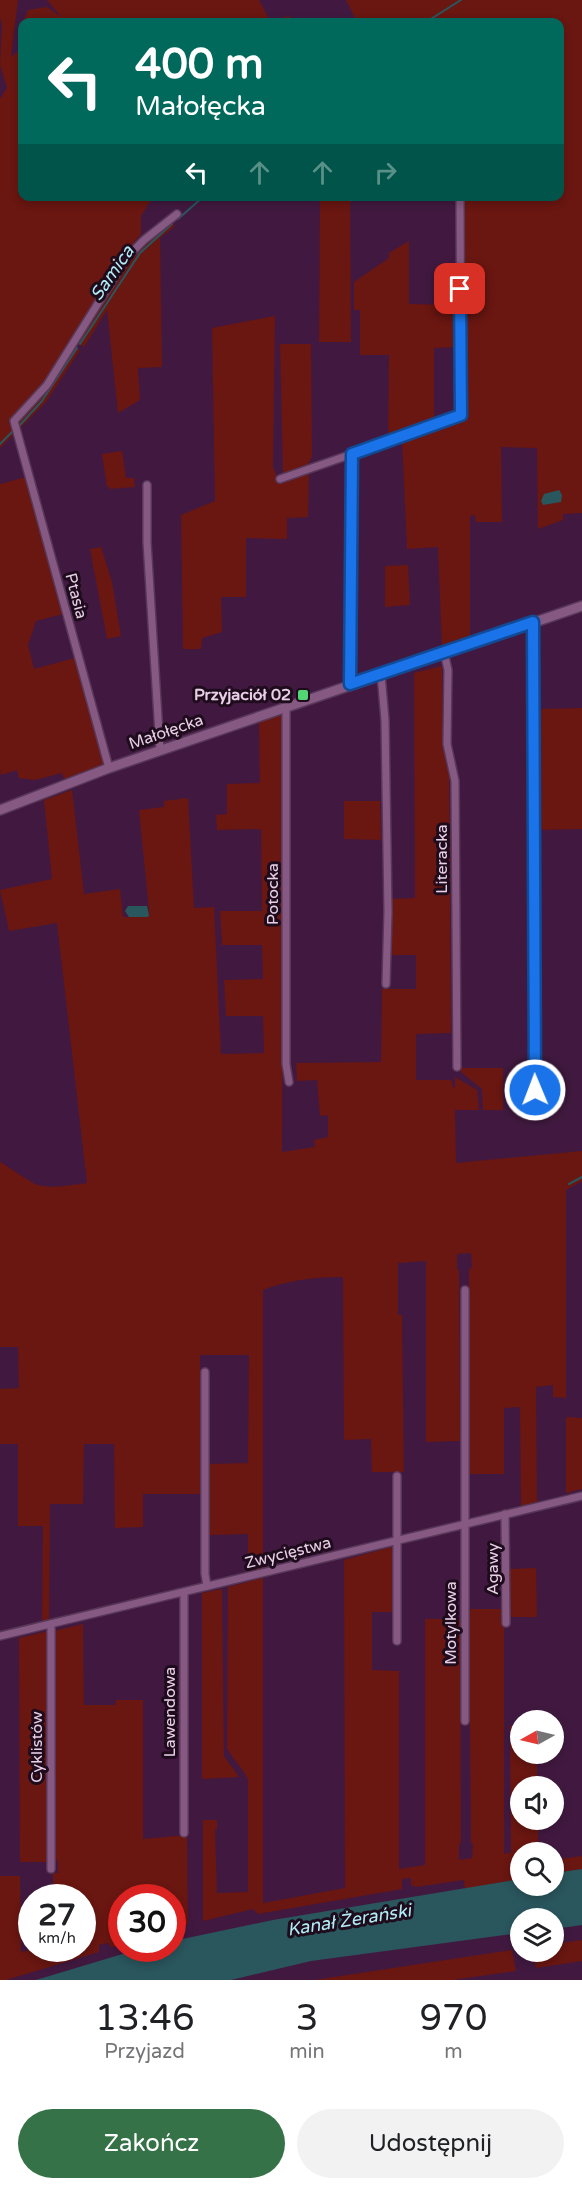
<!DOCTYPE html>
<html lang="pl">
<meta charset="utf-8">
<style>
:root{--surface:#fff;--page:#f2f2f2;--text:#202124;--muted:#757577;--accent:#367248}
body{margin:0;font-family:"Varela Round",sans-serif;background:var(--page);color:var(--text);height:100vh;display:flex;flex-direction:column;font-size:22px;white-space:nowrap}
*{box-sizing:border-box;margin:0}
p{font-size:20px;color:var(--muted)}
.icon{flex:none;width:33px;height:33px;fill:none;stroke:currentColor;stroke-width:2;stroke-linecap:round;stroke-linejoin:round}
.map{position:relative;height:1980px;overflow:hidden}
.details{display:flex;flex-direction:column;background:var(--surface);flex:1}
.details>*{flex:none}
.guide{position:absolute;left:18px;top:18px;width:546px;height:183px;border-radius:12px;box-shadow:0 3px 9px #0003;background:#00695c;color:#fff;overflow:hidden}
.needle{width:39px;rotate:262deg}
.controls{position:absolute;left:510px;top:1710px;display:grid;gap:12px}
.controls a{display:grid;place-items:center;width:54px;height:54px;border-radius:50%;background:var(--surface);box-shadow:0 3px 9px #0003;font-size:30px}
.speed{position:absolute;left:18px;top:1884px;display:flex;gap:12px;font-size:30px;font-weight:700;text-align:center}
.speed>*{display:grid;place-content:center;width:78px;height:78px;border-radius:50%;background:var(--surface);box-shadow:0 3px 9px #0003;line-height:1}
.speed small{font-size:15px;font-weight:400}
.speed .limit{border:9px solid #d22;background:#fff;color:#111}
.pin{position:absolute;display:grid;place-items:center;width:51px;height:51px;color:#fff;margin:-26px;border-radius:12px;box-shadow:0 3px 9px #0006}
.me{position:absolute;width:66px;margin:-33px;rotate:359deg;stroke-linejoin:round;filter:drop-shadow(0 0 4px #0008)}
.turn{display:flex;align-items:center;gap:21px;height:126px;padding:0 18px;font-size:27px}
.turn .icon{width:78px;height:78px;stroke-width:2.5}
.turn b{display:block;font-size:42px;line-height:51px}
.lanes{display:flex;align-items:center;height:57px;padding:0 18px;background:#0003;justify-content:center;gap:30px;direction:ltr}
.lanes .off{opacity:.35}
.eta{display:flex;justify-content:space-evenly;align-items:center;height:102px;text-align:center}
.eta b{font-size:36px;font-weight:600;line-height:42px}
.action{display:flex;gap:12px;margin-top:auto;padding:12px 18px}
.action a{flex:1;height:69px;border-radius:36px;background:var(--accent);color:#fff;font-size:24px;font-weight:600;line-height:69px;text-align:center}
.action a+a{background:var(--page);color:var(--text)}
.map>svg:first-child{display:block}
.green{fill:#6a1611}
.water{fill:#2a565d}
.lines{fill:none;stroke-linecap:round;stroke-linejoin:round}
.stream{stroke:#2a565d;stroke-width:2}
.minor-casing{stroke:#583758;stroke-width:10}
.tertiary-casing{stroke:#583758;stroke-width:12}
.minor{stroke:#865983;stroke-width:7}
.tertiary{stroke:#865983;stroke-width:9}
.route-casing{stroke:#114b97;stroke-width:15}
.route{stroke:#1a73e8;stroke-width:10}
.poi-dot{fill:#52d673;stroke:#1e0c1d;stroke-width:2}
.labels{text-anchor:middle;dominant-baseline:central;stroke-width:6;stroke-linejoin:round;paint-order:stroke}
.street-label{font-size:16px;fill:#e8cfe6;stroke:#1e0c1d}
.poi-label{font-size:16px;font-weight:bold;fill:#e8cfe6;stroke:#1e0c1d;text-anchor:end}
.water-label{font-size:18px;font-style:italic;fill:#b1edf7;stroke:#1e0c1d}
</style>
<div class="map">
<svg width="582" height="1980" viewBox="0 0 582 1980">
<rect width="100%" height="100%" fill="#411940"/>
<g class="green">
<path d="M0,0h18l-7,57 11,-9v148l131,1 -12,19v18l-14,17 -91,145 -28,25 7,12 -15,15v-349l7,-11 -7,-23 2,-40 -2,-7z"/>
<path d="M47,0h212l11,21 19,-5 3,6h-265l-3,-2 4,-10 19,-3 14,10z"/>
<path d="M346,0h236v513l-19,1v6l-25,9 -1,-81 -36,-1 1,75h-26l-1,-7 -5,1v124l-28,8 -4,-101 -31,2 -5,-110 63,-22 -3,-220 98,-1v-174h-203z"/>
<path d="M320,197h30l1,145h-32z"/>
<path d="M173,220l1,7 -14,11 2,129 -24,1 2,32 -22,13 -11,-103 -23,37 -6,-4 55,-90z"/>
<path d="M409,241v63l49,1 1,42 -25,1v73l-46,16 1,-82h-29v-45h-6v-28l35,-24v-5z"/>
<path d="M275,316l-2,151 6,16 30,-11 -1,45 -21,1v21l-41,-1v59h-25l1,35 -20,6 -1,11h-18l-2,-134 34,-14 -3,-173z"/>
<path d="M280,344h31l1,112 -5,10 -24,7z"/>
<path d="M74,347l6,3 -34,52 -26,26 -2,-5 26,-30z"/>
<path d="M122,451l4,27h8l1,9 -26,2v-3l-2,1 -5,-33z"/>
<path d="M26,477l37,137 -27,7 -8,24 6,24 41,-11 28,102 -1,5 -38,14 -2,-6 -27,7 -16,-2 -2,-8 -16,5 -1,-5v-286z"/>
<path d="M101,547l11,35 9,54 -14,3 -17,-90z"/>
<path d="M408,565l2,40 -25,2v-41z"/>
<path d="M442,666l1,83 6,18 2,266 -35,1v46h35l2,7 2,1v-11l22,13 2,20h-24l1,53 126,-12v30l-16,9v208l-13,-1v-12l-17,2 1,115 -16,4 -1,-99 -16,1v66h-35v-204l3,-3 -1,-14 -14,1v14l2,3 1,170 -34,1v-181l-28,2v52h4l2,157h-32l-1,-33 -27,1 -1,-163c-28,0 -54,3 -80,13v278l-15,3v-37l-38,1 -1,-71 39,-1 1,-108h-49v139h-57v33l-28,1 -1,-84h-30l-1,60h-33l-1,115 -7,2 1,-95h-25v-82h-18v-55l19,-1 -1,-41h-18v-185c9,5 31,21 38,23 16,4 33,0 49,-2l-30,-260 -48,8 -9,-41 52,-11 -8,-79 28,-10 12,104 36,-5 3,28h25l1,-7 -10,-100 25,-3v-6l24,-3 6,110 20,-1 7,147 43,-1 -1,-37h-37l-2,-36 39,-1 -1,-34h-40l-2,-34h42l-1,-82 -44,1 -1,-15 11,-1v-30l33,-1 -1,-61 12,-6 10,-2 3,12 -2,426 33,-5 -1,-7 14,-3v-22l-8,1 -3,-36 -20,1 -1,-18 85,-1 1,-73h34v-34h-25l-1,-56 25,-1 -1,-225z"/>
<path d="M582,708v121l-44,1v-121z"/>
<path d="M344,801h36l1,39 -37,-1z"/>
<path d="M461,1068h42v42h-20l-1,-21 -21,-17z"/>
<path d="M566,1417l16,1v71l-16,4z"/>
<path d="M391,1547l3,3v62h-22v58l27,1v198l26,-4v-246h35l1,223 -2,3v15l13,-2 1,-14 -2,-2 -2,-233h35v245l7,-2 -1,-126h10v28h17v32h-17v34h18v32h-18v27l-55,10 -1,-9 -48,7 -5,-2v-7l-9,1v10l-144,25 -5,-5 -50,12v-101h14v9h-2l2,64 31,-1v-112c-5,-12 -15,-20 -21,-32l1,-161 35,-9v325l82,-15 -1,-328z"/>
<path d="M536,1568l1,49h-27v-48z"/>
<path d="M222,1589l2,167 15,21 -37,2v-186z"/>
<path d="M83,1624l1,81h31l1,-5h27v139l44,-4 1,89 -15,4 -1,-30h-50l-1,48 -10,1 -3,-4 -9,2v7l-93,28h-6v-104h20l1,76 12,-3 49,-1v-50l-29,-1v-24h5v-10l-2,-4 -2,-228z"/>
<path d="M48,1631v229l-2,2h-26l-1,-224z"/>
<path d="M582,1856v13l-28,4v-13z"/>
<path d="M582,1940v21l-46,7 -3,-16h21v-8z"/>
<path d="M512,1950l4,21 -63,9h-139z"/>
</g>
<g class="water">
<path d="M559,490l3,5 -1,7 -18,3 -2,-4 3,-7z"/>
<path d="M128,906h19l2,9 -1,2h-19l-4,-6z"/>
<path d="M582,1869v56l-28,4v-11h-34v15l-209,28 -80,19h-195l103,-31 33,-1 1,-7 100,-21 247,-41v7h34v-13z"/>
</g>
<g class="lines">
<g class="stream">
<path d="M426,22l35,-22"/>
<path d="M178,219l25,-22"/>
<path d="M80,344l60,-91 32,-29"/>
<path d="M20,425l22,-24 35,-53"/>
<path d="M0,444l14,-14"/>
<path d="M569,1184l13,-7"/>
</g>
<g class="minor-casing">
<g id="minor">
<path d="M280,479l176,-61 5,-3 -1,-219"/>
<path d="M147,485v57l13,208"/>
<path d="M533,622l1,479"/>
<path d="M444,652l4,18 -1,74 8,37 2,286"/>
<path d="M381,674l4,46 3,192 -2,72"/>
<path d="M350,684l3,-230"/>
<path d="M286,706v358l3,18"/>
<path d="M109,768l-95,-347 33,-36 80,-128 17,-17 33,-26"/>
<path d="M465,1290v431"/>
<path d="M205,1372v202l2,12"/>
<path d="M397,1476v165"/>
<path d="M505,1514l1,109"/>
<path d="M0,1636l582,-140"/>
<path d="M184,1833v-241"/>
<path d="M51,1869v-245"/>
</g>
</g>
<g class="tertiary-casing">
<path id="tertiary" d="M0,810l109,-42 473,-162"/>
</g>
<use href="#minor" class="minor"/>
<use href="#tertiary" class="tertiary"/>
</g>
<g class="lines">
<g class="route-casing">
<path id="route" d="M460,289l1,126 -109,39 -2,230 183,-62 2,468"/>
</g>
<use href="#route" class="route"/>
</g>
<rect class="poi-dot" x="297" y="689" width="12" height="12" rx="3"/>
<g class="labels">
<g class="street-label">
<text transform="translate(76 596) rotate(75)">Ptasia</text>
<text transform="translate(166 732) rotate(-19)">Małołęcka</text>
<text transform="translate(442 859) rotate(-90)">Literacka</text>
<text transform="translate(273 894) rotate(-90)">Potocka</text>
<text transform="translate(288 1553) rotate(-14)">Zwycięstwa</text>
<text transform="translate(493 1569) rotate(-90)">Agawy</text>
<text transform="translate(451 1623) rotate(-90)">Motylkowa</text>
<text transform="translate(170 1712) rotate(-90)">Lawendowa</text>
<text transform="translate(37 1747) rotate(-90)">Cyklistów</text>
</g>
<g class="poi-label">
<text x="291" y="695">Przyjaciół 02</text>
</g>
<g class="water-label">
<text transform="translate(112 273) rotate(-55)">Samica</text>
<text transform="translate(349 1920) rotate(-9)">Kanał Żerański</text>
</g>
</g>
</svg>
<div class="controls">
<a><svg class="needle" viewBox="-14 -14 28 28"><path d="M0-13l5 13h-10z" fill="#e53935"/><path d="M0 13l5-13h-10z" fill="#757577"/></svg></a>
<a><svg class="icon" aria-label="sound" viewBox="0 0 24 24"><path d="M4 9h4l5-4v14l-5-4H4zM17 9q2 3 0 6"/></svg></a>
<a><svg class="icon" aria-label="search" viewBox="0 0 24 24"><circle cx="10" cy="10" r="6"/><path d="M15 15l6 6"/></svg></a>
<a><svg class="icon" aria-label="layers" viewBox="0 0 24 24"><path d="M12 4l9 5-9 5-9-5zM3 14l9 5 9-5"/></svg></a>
</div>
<div class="speed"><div>27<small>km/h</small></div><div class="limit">30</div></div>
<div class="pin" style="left:460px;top:289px;background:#d93025"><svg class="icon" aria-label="arrive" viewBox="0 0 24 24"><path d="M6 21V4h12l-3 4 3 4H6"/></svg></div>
<svg class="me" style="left:535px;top:1090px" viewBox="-20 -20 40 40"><circle r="17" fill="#1a73e8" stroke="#fff" stroke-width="3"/><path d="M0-11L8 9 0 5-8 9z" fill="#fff"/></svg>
<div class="guide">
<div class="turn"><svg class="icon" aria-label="left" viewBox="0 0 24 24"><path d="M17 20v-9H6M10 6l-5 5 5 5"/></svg><div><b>400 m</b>Małołęcka</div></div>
<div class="lanes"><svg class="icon" aria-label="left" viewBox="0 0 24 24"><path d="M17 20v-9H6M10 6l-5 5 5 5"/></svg><svg class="icon off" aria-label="ahead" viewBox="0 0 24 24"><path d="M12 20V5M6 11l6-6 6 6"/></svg><svg class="icon off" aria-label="ahead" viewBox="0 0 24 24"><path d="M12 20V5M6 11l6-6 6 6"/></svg><svg class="icon off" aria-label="right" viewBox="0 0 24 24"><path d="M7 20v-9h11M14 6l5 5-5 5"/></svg></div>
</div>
</div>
<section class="details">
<div class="eta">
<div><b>13:46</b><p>Przyjazd</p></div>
<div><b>3</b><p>min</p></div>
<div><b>970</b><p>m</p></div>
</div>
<div class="action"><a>Zakończ</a><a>Udostępnij</a></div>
</section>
